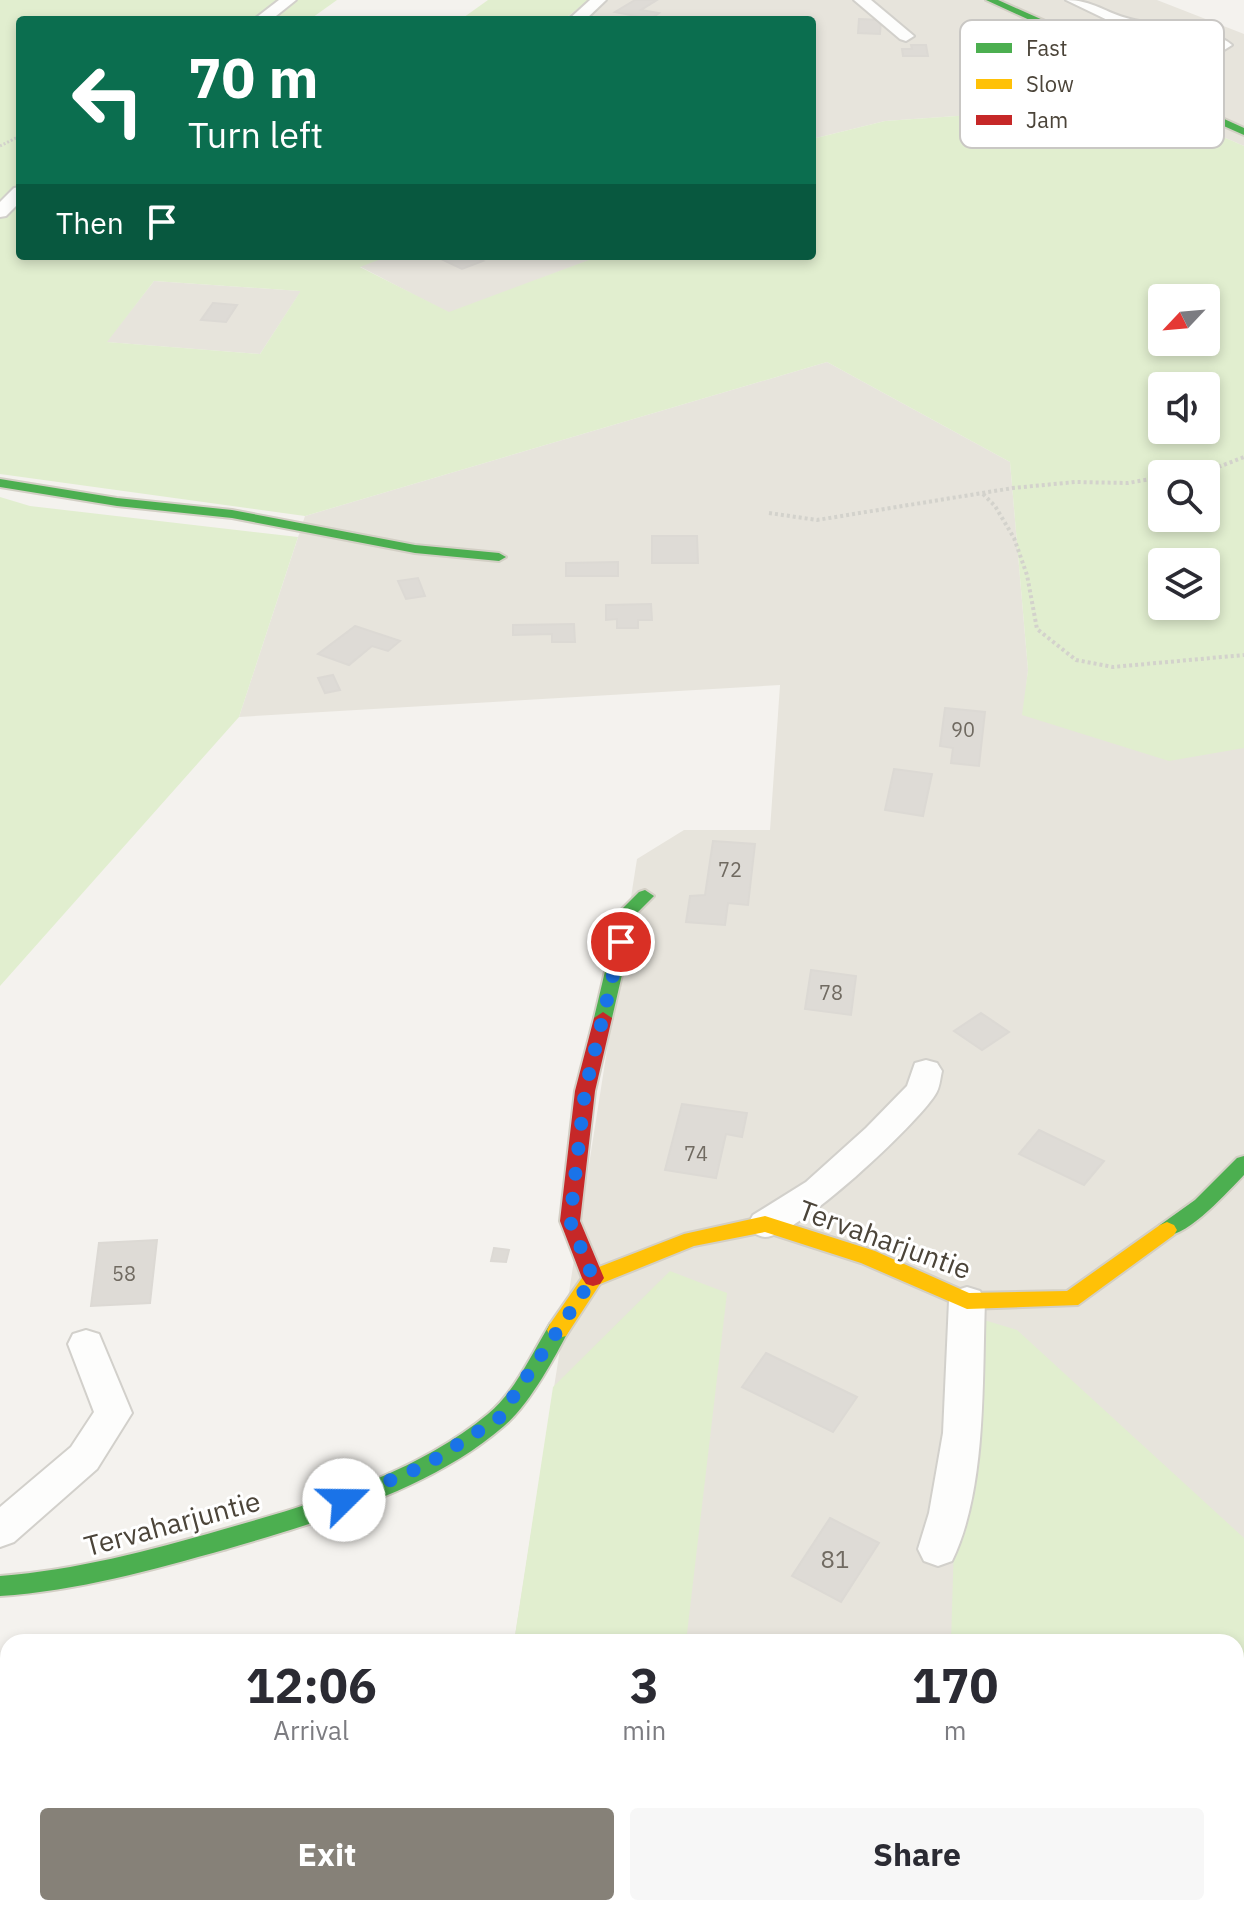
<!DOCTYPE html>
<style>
:root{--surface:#fff;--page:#f7f7f7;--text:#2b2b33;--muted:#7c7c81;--accent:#868178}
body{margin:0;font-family:"IBM Plex Sans",sans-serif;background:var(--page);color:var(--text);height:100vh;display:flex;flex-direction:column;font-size:30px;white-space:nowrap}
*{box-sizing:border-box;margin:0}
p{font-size:26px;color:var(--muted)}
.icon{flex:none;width:44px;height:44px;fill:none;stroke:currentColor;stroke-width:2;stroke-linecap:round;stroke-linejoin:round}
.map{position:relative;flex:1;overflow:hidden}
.sheet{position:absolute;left:0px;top:1634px;width:1244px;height:282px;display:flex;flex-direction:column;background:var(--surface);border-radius:24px 24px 0 0;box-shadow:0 4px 12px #0003}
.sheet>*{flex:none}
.hud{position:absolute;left:16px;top:16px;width:800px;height:244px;border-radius:8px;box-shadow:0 4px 12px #0003;background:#0b6e4f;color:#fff;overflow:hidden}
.needle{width:52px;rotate:244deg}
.buttons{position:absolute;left:1148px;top:284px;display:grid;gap:16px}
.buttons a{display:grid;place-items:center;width:72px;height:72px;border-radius:8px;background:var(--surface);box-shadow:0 4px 12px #0003;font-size:40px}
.pin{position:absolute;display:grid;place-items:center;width:68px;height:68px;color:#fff;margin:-34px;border:4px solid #fff;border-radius:50%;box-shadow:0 2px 8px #0007}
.me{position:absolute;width:88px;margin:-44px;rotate:68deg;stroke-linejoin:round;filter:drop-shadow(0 0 6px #0008)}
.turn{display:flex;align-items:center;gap:28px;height:168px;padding:0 40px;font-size:36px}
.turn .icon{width:104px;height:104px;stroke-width:2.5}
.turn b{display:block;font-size:56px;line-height:68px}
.then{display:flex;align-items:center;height:76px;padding:0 40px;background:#0003;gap:16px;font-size:30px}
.eta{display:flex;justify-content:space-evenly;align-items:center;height:136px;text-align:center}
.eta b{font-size:48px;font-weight:700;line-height:56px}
.button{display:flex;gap:16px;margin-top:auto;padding:16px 40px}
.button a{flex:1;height:92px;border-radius:8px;background:var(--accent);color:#fff;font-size:32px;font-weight:700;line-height:92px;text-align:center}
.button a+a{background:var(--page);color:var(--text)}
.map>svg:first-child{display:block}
.residential{fill:#e7e4dc}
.green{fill:#e1eecf;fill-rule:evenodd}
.building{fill:#dedbd6;stroke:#dcd9d4;stroke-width:2}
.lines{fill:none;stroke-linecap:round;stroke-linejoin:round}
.street-casing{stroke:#d2d0cb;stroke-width:4}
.fast-casing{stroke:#d3cfc5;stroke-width:4}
.slow-casing{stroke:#d3cfc5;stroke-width:4}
.jam-casing{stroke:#d3cfc5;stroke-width:4}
.path-far1{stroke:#d3d2cc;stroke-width:3;stroke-dasharray:2 2;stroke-linecap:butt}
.path{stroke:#d3d2cc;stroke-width:4;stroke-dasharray:3 3;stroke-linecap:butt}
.street{fill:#fdfdfc;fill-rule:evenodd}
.fast{fill:#4caf50;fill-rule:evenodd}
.slow{fill:#ffc107;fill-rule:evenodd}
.jam{fill:#c62828;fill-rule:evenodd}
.route{stroke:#1a73e8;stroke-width:14;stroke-dasharray:0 25.2}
.labels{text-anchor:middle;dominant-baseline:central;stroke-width:6;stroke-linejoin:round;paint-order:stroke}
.number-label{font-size:20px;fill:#706a61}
.near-number-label{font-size:24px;fill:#706a61}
.near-street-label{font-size:28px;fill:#4b4439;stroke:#fff}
.key{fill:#fff;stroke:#c9c7c4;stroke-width:2}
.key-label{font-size:22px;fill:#4b4439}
</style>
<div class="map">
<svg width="1244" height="1915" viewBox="0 0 1244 1915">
<rect width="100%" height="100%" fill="#f4f2ee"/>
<g class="residential">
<path d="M589,0h568l87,34v112l-99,-43 -260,18 -73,18v-119h-249z"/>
<path d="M389,256h194l7,4 -141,53 -90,-47z"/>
<path d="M154,281l147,10 -41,63 -154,-12z"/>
<path d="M827,362l183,100 18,208 -2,18 218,-19v1246h-166l-42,-7h200v-266h-722l123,-783 47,-29h86l10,-145 -541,32 66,-201z"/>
</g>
<g class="green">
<path d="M0,0h337l-28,20h-289v236h369l-29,11 89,45 140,-52 -6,-4h229v-117l73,-18 260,-18 99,43v602l-75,13 -147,-46 6,-45 -18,-208 -183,-100 -522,154 -305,-42zM154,281l146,10v1l-40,62 -153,-12zM1162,298h44v44h-44zM1162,386h44v44h-44zM1162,474h44v44h-44zM1162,562h44v44h-44z"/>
<path d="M488,0h101l-26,20h-103z"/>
<path d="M0,497l30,9 268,31 -59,180 -239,269z"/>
<path d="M670,1271l57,22 -41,349h-172l39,-255z"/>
<path d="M961,1313l56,17 227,208v377h-166l-42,-7h200v-266h-285z"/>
<path d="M33,1908h117l-2,7h-117z"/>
</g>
<g class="building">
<path d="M635,0h22l-16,10 18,3 -8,6 -36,-7z"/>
<path d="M859,19l22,1 -1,14 -22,-1z"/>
<path d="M911,45h15l2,11h-25l-1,-7h10z"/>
<path d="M435,256h37l11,5 -21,8z"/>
<path d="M213,303l24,2 -11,17 -25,-2z"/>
<path d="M652,536h45l1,27h-46z"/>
<path d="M618,562v14h-52v-13z"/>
<path d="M418,578l7,18 -19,3 -8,-18z"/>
<path d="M651,604l1,16h-14v8h-21v-9l-11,1v-15z"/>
<path d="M574,624l1,18h-23v-8l-39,1v-10z"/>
<path d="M355,626l45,15 -12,10 -16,-5 -23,19 -31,-11z"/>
<path d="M333,675l7,15 -15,3 -7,-15z"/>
<path d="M945,708l40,4 -6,54 -28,-3 2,-15 -13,-2z"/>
<path d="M894,769l38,5 -9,42 -38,-6z"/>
<path d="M713,841l42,3 -7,61 -20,-2 -3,22 -39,-3 4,-26 15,-1z"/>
<path d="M811,970l45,6 -5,39 -46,-6z"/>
<path d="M981,1013l28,19 -27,18 -28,-19z"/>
<path d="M682,1104l65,9 -5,24 -16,-3 -10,44 -51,-8z"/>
<path d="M1039,1130l65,31 -20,24 -65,-31z"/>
<path d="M157,1240l-7,63 -59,3 8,-63z"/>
<path d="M494,1248l15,2 -3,12 -15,-1z"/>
<path d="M766,1353l91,44 -24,35 -91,-45z"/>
<path d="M830,1518l49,25 -38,59 -49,-26z"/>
</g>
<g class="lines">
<g class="street-casing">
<g id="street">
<path d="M279,0h17l-25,20h-18z"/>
<path d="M590,0h16l-21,20h-17z"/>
<path d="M854,0h17l43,36 -8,5 -6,-2z"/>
<path d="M1066,0c27,0 39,13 64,19 27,7 82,8 102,26l-8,5 -52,-16 -52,-8z"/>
<path d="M20,187v15l-14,14 -6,1v-15l14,-14z"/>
<path d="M926,1060l11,3 5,8c-2,8 -2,17 -7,24 -18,29 -138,142 -170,142 -4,0 -8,-3 -12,-4l-5,-9 5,-9 53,-33 60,-54 41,-42 8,-23z"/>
<path d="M967,1287l13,4 5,10c-3,79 2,188 -33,260l-14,5 -14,-5 -6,-12 11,-36 14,-80 6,-132 5,-10z"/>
<path d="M86,1330l13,4 33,79 -35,56 -83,73 -14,5v-40l71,-60 23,-35 -26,-68 5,-10z"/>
</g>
</g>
<g class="fast-casing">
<g id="fast">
<path d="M986,0h12l101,45 78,45 12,13 55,25v7l-63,-28 -10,-13 -78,-45z"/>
<path d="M0,479l117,19 115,12 183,35 84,8 7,4 -7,4 -84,-8 -183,-35 -115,-12 -117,-19z"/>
<path d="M645,890l9,6 -18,18 -24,104 -2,4h-14l-2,-4 25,-106 20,-20z"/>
<path d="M1244,1156v19c-16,16 -61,68 -84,60l-3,-5 3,-5 35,-25 42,-42z"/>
<path d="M558,1322l8,2 3,6c-15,29 -40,75 -65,96 -73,64 -186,96 -277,123 -75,21 -149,42 -227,47v-20c76,-6 148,-25 221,-46 91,-26 192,-54 267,-116 27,-22 44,-61 62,-90z"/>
</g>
</g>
<g class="slow-casing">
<path id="slow" d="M765,1216l110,35 94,42 98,-2 93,-66 7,-3 7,3 3,5 -3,5 -96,70 -111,4 -106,-46 -96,-31 -71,14 -94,38 -34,52 -8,2 -8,-2 -3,-6 3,-6 36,-52 98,-38z"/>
</g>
<g class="jam-casing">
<path id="jam" d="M603,1012l9,6 -17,73 -15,130 24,57 -4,6 -7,2 -7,-2 -4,-6 -22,-57 15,-130 19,-73z"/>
</g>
<path class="path-far1" d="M0,146l20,-10"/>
<g class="path">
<path d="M1177,474l44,-8 23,-9"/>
<path d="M983,494l12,12 19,32 13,37 10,54 39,31 37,7 131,-12"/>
<path d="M769,513l48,7 196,-32 62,-6 53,1 34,-6"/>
</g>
<use href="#street" class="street"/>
<use href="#fast" class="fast"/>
<use href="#slow" class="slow"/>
<use href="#jam" class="jam"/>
</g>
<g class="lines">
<path class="route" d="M344,1500l82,-35 73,-47 94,-140 -23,-57 15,-130 36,-149"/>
</g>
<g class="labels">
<g class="number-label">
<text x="963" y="729">90</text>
<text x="730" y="869">72</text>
<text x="831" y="992">78</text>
<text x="696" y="1153">74</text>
<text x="124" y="1273">58</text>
</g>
<g class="near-number-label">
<text x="835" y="1559">81</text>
</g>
<g class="near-street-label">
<text transform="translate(885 1239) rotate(20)">Tervaharjuntie</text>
<text transform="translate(172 1523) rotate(-15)">Tervaharjuntie</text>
</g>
</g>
<rect x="960" y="20" width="264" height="128" rx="12" class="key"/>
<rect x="976" y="43" width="36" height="10" fill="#4caf50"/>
<rect x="976" y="79" width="36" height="10" fill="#ffc107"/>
<rect x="976" y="115" width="36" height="10" fill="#c62828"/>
<g class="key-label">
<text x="1026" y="56">Fast</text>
<text x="1026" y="92">Slow</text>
<text x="1026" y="128">Jam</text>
</g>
</svg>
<div class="buttons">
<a><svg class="needle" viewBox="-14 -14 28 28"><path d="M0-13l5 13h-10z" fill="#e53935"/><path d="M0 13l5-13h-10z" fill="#7c7c81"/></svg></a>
<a><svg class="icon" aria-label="sound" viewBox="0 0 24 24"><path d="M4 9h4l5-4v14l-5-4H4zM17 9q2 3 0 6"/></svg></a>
<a><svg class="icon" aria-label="search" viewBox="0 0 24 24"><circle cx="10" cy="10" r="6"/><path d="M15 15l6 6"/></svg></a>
<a><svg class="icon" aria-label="layers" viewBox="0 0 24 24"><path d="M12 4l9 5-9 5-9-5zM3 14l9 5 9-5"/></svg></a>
</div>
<div class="pin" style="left:621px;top:942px;background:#d93025"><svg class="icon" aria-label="arrive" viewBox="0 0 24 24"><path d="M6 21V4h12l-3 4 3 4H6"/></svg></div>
<svg class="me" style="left:344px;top:1500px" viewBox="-20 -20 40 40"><circle r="19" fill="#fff"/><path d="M0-13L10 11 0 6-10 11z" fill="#1a73e8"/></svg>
<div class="hud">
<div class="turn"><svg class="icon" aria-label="left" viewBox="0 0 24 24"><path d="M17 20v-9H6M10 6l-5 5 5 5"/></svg><div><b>70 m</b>Turn left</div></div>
<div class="then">Then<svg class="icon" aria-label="arrive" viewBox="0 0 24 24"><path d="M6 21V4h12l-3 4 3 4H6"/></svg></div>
</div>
<section class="sheet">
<div class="eta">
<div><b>12:06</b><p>Arrival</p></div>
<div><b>3</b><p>min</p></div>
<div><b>170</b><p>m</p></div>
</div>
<div class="button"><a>Exit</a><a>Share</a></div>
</section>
</div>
